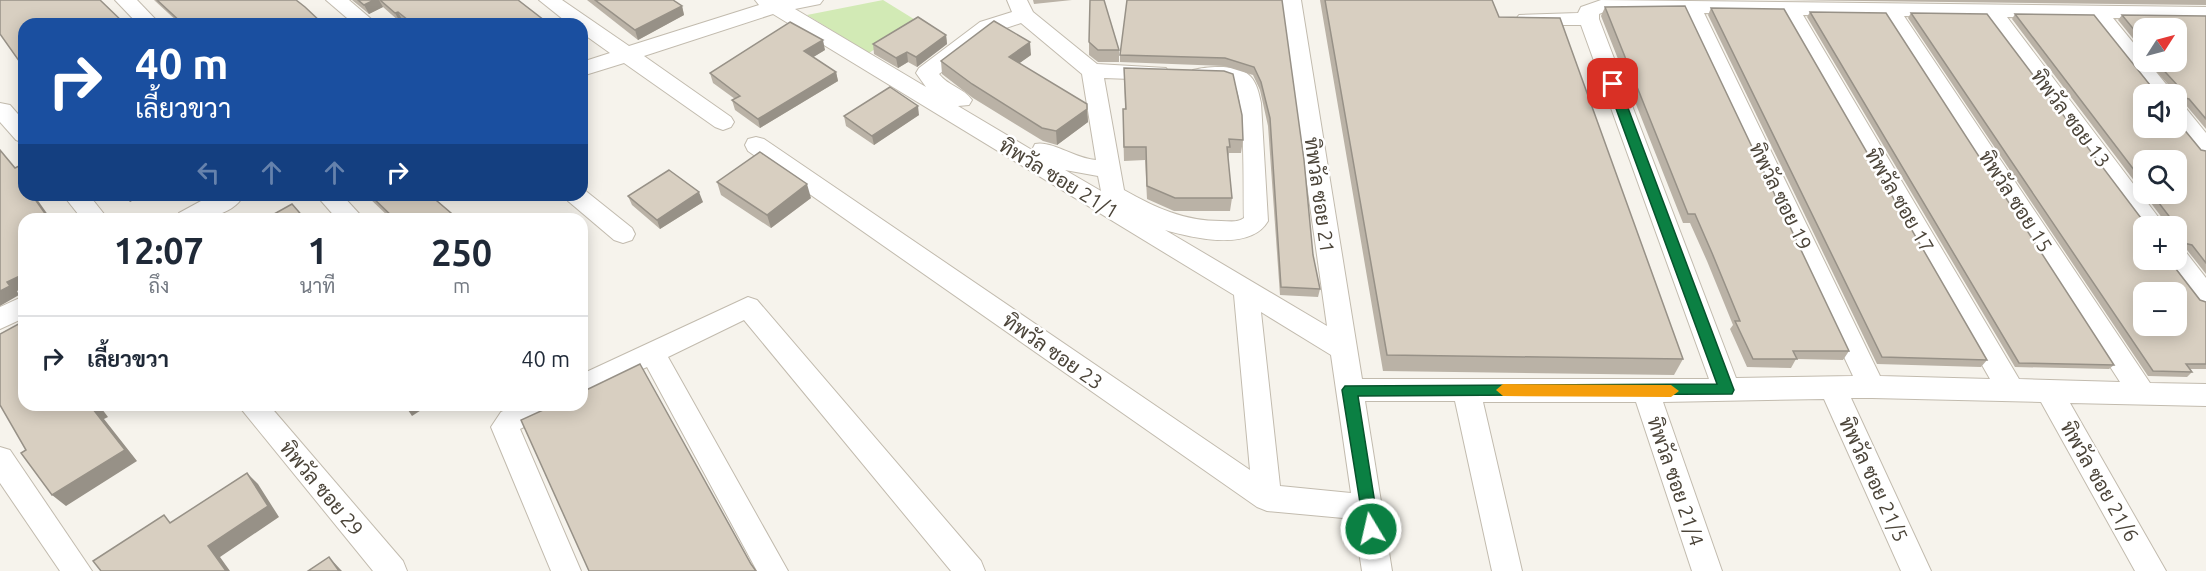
<!DOCTYPE html>
<html lang="th">
<meta charset="utf-8">
<style>
:root{--surface:#fff;--page:#f6f6f7;--text:#1f2937;--muted:#747a83;--line:#e0e1e3}
body{margin:0;font-family:Ubuntu,Sarabun,sans-serif;background:var(--page);color:var(--text);height:100vh;display:flex;flex-direction:column;font-size:22px;white-space:nowrap}
*{box-sizing:border-box;margin:0}
p{font-size:20px;color:var(--muted)}
.icon{flex:none;width:33px;height:33px;fill:none;stroke:currentColor;stroke-width:2;stroke-linecap:round;stroke-linejoin:round}
.map{position:relative;flex:1;overflow:hidden}
.side{position:absolute;left:18px;top:213px;width:570px;height:198px;display:flex;flex-direction:column;background:var(--surface);border-radius:18px;box-shadow:0 3px 15px #0003}
.side>*{flex:none}
.top-card{position:absolute;left:18px;top:18px;width:570px;height:183px;border-radius:18px;box-shadow:0 3px 15px #0003;background:#1a4fa0;color:#fff;overflow:hidden}
.needle{width:39px;rotate:54deg}
.controls{position:absolute;left:2133px;top:18px;display:grid;gap:12px}
.controls a{display:grid;place-items:center;width:54px;height:54px;border-radius:12px;background:var(--surface);box-shadow:0 3px 15px #0003;font-size:30px}
.pin{position:absolute;display:grid;place-items:center;width:51px;height:51px;color:#fff;margin:-26px;border-radius:12px;box-shadow:0 3px 9px #0006}
.me{position:absolute;width:66px;margin:-33px;rotate:351deg;stroke-linejoin:round;filter:drop-shadow(0 0 4px #0008)}
.turn{display:flex;align-items:center;gap:21px;height:126px;padding:0 18px;font-size:27px}
.turn .icon{width:78px;height:78px;stroke-width:2.5}
.turn b{display:block;font-size:42px;line-height:51px}
.lanes{display:flex;align-items:center;height:57px;padding:0 18px;background:#0003;justify-content:center;gap:30px;direction:ltr}
.lanes .off{opacity:.35}
.eta{display:flex;justify-content:space-evenly;align-items:center;height:102px;text-align:center}
.eta b{font-size:36px;font-weight:600;line-height:42px}
ul{padding:0;list-style:none}
li{display:flex;align-items:center;gap:18px;height:84px;padding:0 18px;border-top:2px solid var(--line)}
li div{flex:1}
li b{display:block;font-size:22px}
li em{font-style:normal}
.map>svg:first-child{display:block}
.green{fill:#d2eab5}
.lines{fill:none;stroke-linecap:round;stroke-linejoin:round}
.street-casing{stroke:#c2bbae;stroke-width:2}
.street{fill:#fff;fill-rule:evenodd}
.wall{fill:#bab2a6;fill-rule:evenodd}
.shaded-wall{fill:#979187}
.building{fill:#d8cfc1;stroke:#979187;stroke-width:1.5;fill-rule:evenodd}
.route{fill:#0b8043;stroke:#07532c;stroke-width:1.5}
.slow{fill:#f59e0b}
.labels{text-anchor:middle;dominant-baseline:central;stroke-width:5;stroke-linejoin:round;paint-order:stroke}
.street-label{font-size:20px;fill:#4b4439;stroke:#fff}
</style>
<div class="map">
<svg width="2206" height="571" viewBox="0 0 2206 571">
<rect width="100%" height="100%" fill="#f6f3ec"/>
<path class="green" d="M883,0l34,21 -48,32 -62,-38z"/>
<g class="lines">
<g class="street-casing">
<g id="street">
<path d="M115,0h22l23,24h-22z"/>
<path d="M326,0h23l28,24h-23z"/>
<path d="M539,0h23l67,46 130,-41 -4,-5h68l-3,4 -25,5 131,78 -10,-14 3,-5 61,-46 32,-10 -5,-12h20l6,12 64,52 69,4 3,5 -3,5 -8,2 -54,-2 20,112c32,18 60,31 97,31 8,0 16,2 23,-3 -1,-21 2,-120 -10,-133 -7,-8 -31,-2 -41,-5l-3,-5 3,-5c15,-4 46,-6 57,6 7,7 9,18 11,27l7,118c-18,31 -75,17 -103,9l162,96 -46,-326h20l61,379h347l-128,-354h-55l-7,-2 -3,-4 3,-4 59,-2 3,-6 20,-7 605,7v12l-93,-1 31,38v6h4l26,32h-22l-61,-76 -84,-1 158,209h-21v5l-159,-214 -81,-1 246,367 56,1v22l-136,-3 96,168h-31l-94,-169 -169,-4h-21l80,173h-30l-77,-172 -161,3 59,169h-30l-56,-169h-153l39,169h-30l-37,-170h-90l27,170h-30l-8,-52 -87,-8 -10,-4 -509,-356 -3,-6 3,-6 8,-2 8,2 486,331 -16,-175 -461,-281 -129,42 87,61 3,5 -3,5 -8,3 -8,-3 -91,-64 -42,13v-14l28,-9 -28,-20v-9h-13zM1604,12l79,1 170,363 -117,2 -137,-359v-5zM1704,13l78,1 208,365 -110,-3zM1803,15l81,1 236,366 -101,-3zM1021,23l61,51 14,86c-22,-2 -45,-20 -61,-16l-3,6 -74,-44 11,-1 3,-5c-8,-12 -24,-14 -33,-26l55,-42zM1065,170l33,6 3,15zM1261,312l70,43 20,138 -71,-7z"/>
<path d="M0,103l10,2 14,16v22l-8,-3 -16,-18z"/>
<path d="M2176,104l8,2 22,27v23l-8,-2 -22,-27z"/>
<path d="M582,188l50,40 3,6 -3,6 -9,3 -9,-3 -46,-39 -4,-6h18z"/>
<path d="M63,195h26l19,24h-26z"/>
<path d="M212,195h32c-13,23 -45,24 -68,24l3,-6z"/>
<path d="M316,195h26l22,24h-27z"/>
<path d="M2176,249l9,2 21,27v29l-9,-3 -33,-44h12z"/>
<path d="M24,296v22l-24,11v-22z"/>
<path d="M748,297l9,3 224,261 4,10h-34l-207,-251 -76,37 120,214h-31l-110,-204 -65,30v-23z"/>
<path d="M238,405h31l134,156 4,10h-34z"/>
<path d="M516,405h41l-4,8 -33,16 61,142h-30l-60,-144 10,-15z"/>
<path d="M0,447l10,3 82,121h-32l-60,-88z"/>
</g>
</g>
<use href="#street" class="street"/>
</g>
<g class="wall">
<path d="M154,0h142l27,24h-143z"/>
<path d="M352,0h166l31,24h-142l-4,-3 -3,1 -17,-15 -14,7z"/>
<path d="M587,0h86l9,6 2,9 -46,25z"/>
<path d="M1033,0h39l-38,4z"/>
<path d="M1282,0l31,255 7,34 -2,8 -38,-2 -12,-169 -8,-36 -7,-15 -29,-9 -104,-4v-7z"/>
<path d="M1320,0h172l7,17 184,342 -9,16 -291,-4z"/>
<path d="M1779,0h427v5z"/>
<path d="M1605,7l244,344 -6,9 -47,-1 -5,9 -44,-1 -17,-38 3,-4 -26,-64 -17,-38h-7l-82,-207z"/>
<path d="M1711,8l276,352 -6,7 -104,-3 -169,-349z"/>
<path d="M1810,12l304,353 -5,4 -94,-2 -208,-350z"/>
<path d="M1911,13l233,213 56,74 6,2v67h-16l2,3 -5,5 -39,-1 -240,-358z"/>
<path d="M2015,14l139,76 20,1 -26,-29h28l-32,-34v24l-26,-32 4,-5 84,1v113l-21,-25 -7,-2v20l23,28 5,1v123l-19,-24 -8,-2v5l-3,2v-29h-28l3,-3h15l-154,-204zM2144,160l32,34h-32z"/>
<path d="M946,35l1,9 -30,23 -9,-5 -10,6 -24,-14 -1,-10z"/>
<path d="M1089,42l30,8v12h-21l-9,-7z"/>
<path d="M825,50l-12,7 23,15 2,9 -78,47 -25,-18 -3,-10 3,-1 -22,-16 -3,-10z"/>
<path d="M1031,55l-12,8 68,46 1,13 -31,23 -14,-4 -70,-43 -31,-24 -1,-13z"/>
<path d="M1124,68l119,72 -2,13h-12l-1,7 4,38 -2,13h-56l-27,-12 -2,-39 -21,1 -1,-38v-14h2z"/>
<path d="M919,115l-45,30 -28,-19 -2,-10z"/>
<path d="M717,182l94,16 -40,30 -50,-33z"/>
<path d="M366,195h64l28,24h-67z"/>
<path d="M628,196l75,6 -43,27 -28,-24z"/>
</g>
<g class="shaded-wall">
<path d="M374,0h5l4,7 -14,7 -5,-9z"/>
<path d="M682,6l2,9 -46,25 -3,-10z"/>
<path d="M398,12l5,9 -3,1 -5,-9z"/>
<path d="M946,35l1,9 -30,23 -1,-10z"/>
<path d="M823,40l2,10 -18,11 -3,-10z"/>
<path d="M1030,42l1,13 -21,15 -1,-13z"/>
<path d="M907,52l1,10 -10,6 -2,-10z"/>
<path d="M836,72l2,9 -78,47 -2,-9z"/>
<path d="M918,106l1,9 -45,30 -2,-9z"/>
<path d="M1087,109l1,13 -31,23 -1,-14z"/>
<path d="M807,184l4,14 -40,30 -4,-13z"/>
<path d="M699,192l4,10 -43,27 -3,-9z"/>
<path d="M32,195h2l17,24h-2z"/>
<path d="M124,195h20l-14,7z"/>
<path d="M24,274v14l-7,3 2,4 -19,11v-15l7,-9z"/>
<path d="M96,405h3l9,12 -4,2 33,42 -71,45 -14,-11 40,-87z"/>
<path d="M409,405h20l-17,11 -6,-9z"/>
<path d="M247,473l11,11 21,33 -59,40 10,14h-4l-18,-25z"/>
<path d="M329,557l11,12 2,2h-3z"/>
</g>
<g class="building">
<path d="M0,0h100l24,23 -4,1h-96v44l-24,-34z"/>
<path d="M157,0h139l9,7 18,17h-140z"/>
<path d="M358,0h16l-10,5z"/>
<path d="M380,0h138l31,24h-136l-15,-12 -3,1z"/>
<path d="M595,0h78l9,6 -47,24z"/>
<path d="M1090,0h14l15,50h-21l-9,-8z"/>
<path d="M1127,0h155l22,160 9,95 7,34 -39,-2 -11,-169 -9,-36 -7,-15 -29,-9 -105,-3z"/>
<path d="M1325,0h167l7,17 61,1 123,341 -296,-4z"/>
<path d="M1685,6l164,345h-56l4,8h-44l-18,-38h5l-28,-68 -17,-39h-7l-83,-207z"/>
<path d="M1711,8l73,1 203,351 -105,-3z"/>
<path d="M1810,12l76,1 228,352 -95,-2z"/>
<path d="M1911,13l76,1 160,212h-3v34h25l31,40 6,2v62h-20l6,8 -39,-1zM2144,292h32v34h-32z"/>
<path d="M2015,14l79,1 60,75 24,1 2,-3 -24,-26h20v-34h-32v14l-22,-27 84,1v103l-17,-20 -8,-2 -3,2v23l23,28 5,1v112l-14,-18 -13,-3v11h-3v-27h-27l2,-3h19l2,-3 -20,-26h24v-34h-32v23zM2144,94h32v34h-32z"/>
<path d="M918,17l28,18 -30,22 -9,-5 -11,6 -23,-14z"/>
<path d="M994,21l36,21 -21,15 78,47v5l-31,22 -14,-3 -70,-44 -31,-23z"/>
<path d="M790,22l33,18 -19,11 32,21 -78,47 -26,-19 8,-4 -30,-23z"/>
<path d="M1124,68l100,3 9,3 9,41 1,25 -14,-1 1,8h-3l5,51h-57l-28,-12 -1,-39h-22l-1,-38h3z"/>
<path d="M890,87l28,19 -46,30 -28,-20z"/>
<path d="M0,150l15,18 6,-3 3,4v26h8l17,24h-25v55l-17,8 3,4 -10,5z"/>
<path d="M760,152l47,32 -40,31 -50,-33z"/>
<path d="M669,170l30,22 -42,28 -29,-24z"/>
<path d="M370,195h60l28,24h-63z"/>
<path d="M292,204l13,15h-40z"/>
<path d="M24,321v84h72l-4,3 33,42 -73,45 -31,-42 5,-3 -26,-45v-71z"/>
<path d="M640,364l111,200 5,7h-167l-68,-151 33,-15h28v-13z"/>
<path d="M247,473l21,33 -60,40 18,25h-125l-8,-10 71,-46 6,8z"/>
<path d="M329,557l10,14h-31z"/>
</g>
<path class="route" d="M1613,81l6,3 115,306 -2,4 -374,2 21,133 -2,5h-12l-23,-144 3,-4 372,-2 -110,-300z"/>
<path class="slow" d="M1503,384l168,1 8,6 -8,6 -168,-1 -7,-6z"/>
<g class="labels">
<g class="street-label">
<text transform="translate(2071 118) rotate(53)">ทิพวัล ซอย 13</text>
<text transform="translate(1059 178) rotate(31)">ทิพวัล ซอย 21/1</text>
<text transform="translate(1320 195) rotate(82)">ทิพวัล ซอย 21</text>
<text transform="translate(1781 196) rotate(64)">ทิพวัล ซอย 19</text>
<text transform="translate(1900 200) rotate(60)">ทิพวัล ซอย 17</text>
<text transform="translate(2016 201) rotate(57)">ทิพวัล ซอย 15</text>
<text transform="translate(1053 351) rotate(35)">ทิพวัล ซอย 23</text>
<text transform="translate(1874 479) rotate(65)">ทิพวัล ซอย 21/5</text>
<text transform="translate(1676 481) rotate(71)">ทิพวัล ซอย 21/4</text>
<text transform="translate(2100 481) rotate(60)">ทิพวัล ซอย 21/6</text>
<text transform="translate(322 488) rotate(50)">ทิพวัล ซอย 29</text>
</g>
</g>
</svg>
<div class="controls">
<a><svg class="needle" viewBox="-14 -14 28 28"><path d="M0-13l5 13h-10z" fill="#e53935"/><path d="M0 13l5-13h-10z" fill="#747a83"/></svg></a>
<a><svg class="icon" aria-label="sound" viewBox="0 0 24 24"><path d="M4 9h4l5-4v14l-5-4H4zM17 9q2 3 0 6"/></svg></a>
<a><svg class="icon" aria-label="search" viewBox="0 0 24 24"><circle cx="10" cy="10" r="6"/><path d="M15 15l6 6"/></svg></a>
<a>+</a>
<a>−</a>
</div>
<div class="pin" style="left:1613px;top:84px;background:#d93025"><svg class="icon" aria-label="arrive" viewBox="0 0 24 24"><path d="M6 21V4h12l-3 4 3 4H6"/></svg></div>
<svg class="me" style="left:1371px;top:529px" viewBox="-20 -20 40 40"><circle r="17" fill="#0b8043" stroke="#fff" stroke-width="3"/><path d="M0-11L8 9 0 5-8 9z" fill="#fff"/></svg>
<div class="top-card">
<div class="turn"><svg class="icon" aria-label="right" viewBox="0 0 24 24"><path d="M7 20v-9h11M14 6l5 5-5 5"/></svg><div><b>40 m</b>เลี้ยวขวา</div></div>
<div class="lanes"><svg class="icon off" aria-label="left" viewBox="0 0 24 24"><path d="M17 20v-9H6M10 6l-5 5 5 5"/></svg><svg class="icon off" aria-label="ahead" viewBox="0 0 24 24"><path d="M12 20V5M6 11l6-6 6 6"/></svg><svg class="icon off" aria-label="ahead" viewBox="0 0 24 24"><path d="M12 20V5M6 11l6-6 6 6"/></svg><svg class="icon" aria-label="right" viewBox="0 0 24 24"><path d="M7 20v-9h11M14 6l5 5-5 5"/></svg></div>
</div>
<section class="side">
<div class="eta">
<div><b>12:07</b><p>ถึง</p></div>
<div><b>1</b><p>นาที</p></div>
<div><b>250</b><p>m</p></div>
</div>
<ul>
<li><svg class="icon" aria-label="right" viewBox="0 0 24 24"><path d="M7 20v-9h11M14 6l5 5-5 5"/></svg><div><b>เลี้ยวขวา</b></div><em>40 m</em></li>
</ul>
</section>
</div>
